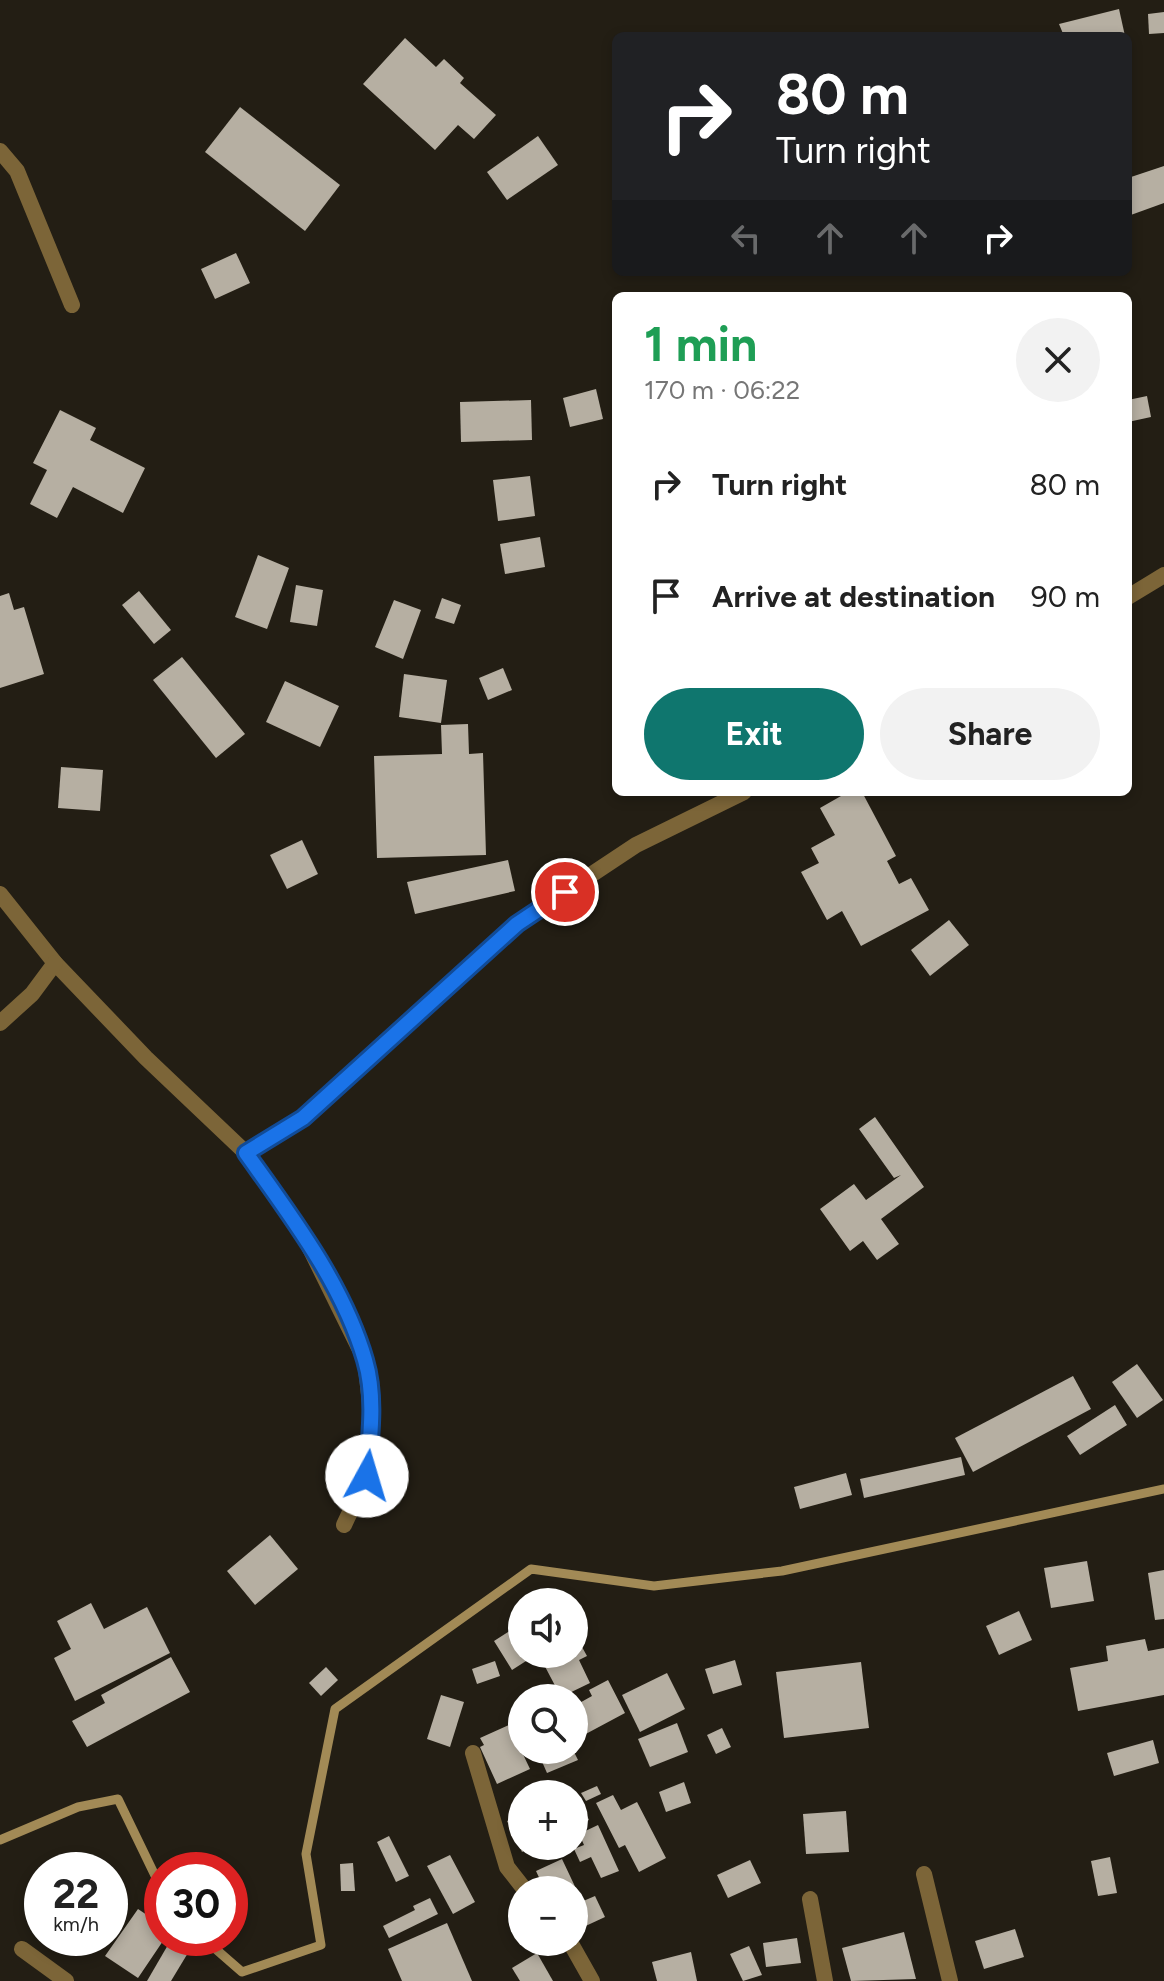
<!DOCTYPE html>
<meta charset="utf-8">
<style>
:root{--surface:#fff;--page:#f2f2f2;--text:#222;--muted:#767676;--accent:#0f766e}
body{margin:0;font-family:Figtree,sans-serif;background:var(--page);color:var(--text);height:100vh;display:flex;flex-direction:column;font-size:30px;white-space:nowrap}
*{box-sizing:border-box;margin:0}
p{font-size:26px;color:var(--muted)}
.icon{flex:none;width:44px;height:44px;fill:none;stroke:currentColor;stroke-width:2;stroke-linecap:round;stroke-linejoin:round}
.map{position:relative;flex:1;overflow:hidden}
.drawer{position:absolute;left:612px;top:292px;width:520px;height:504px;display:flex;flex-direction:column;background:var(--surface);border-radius:12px;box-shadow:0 4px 12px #0003}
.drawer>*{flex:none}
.guide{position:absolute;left:612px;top:32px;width:520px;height:244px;border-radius:12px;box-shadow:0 4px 12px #0003;background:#202124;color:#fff;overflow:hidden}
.tools{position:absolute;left:508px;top:1588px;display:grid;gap:16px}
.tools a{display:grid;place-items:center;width:80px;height:80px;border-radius:50%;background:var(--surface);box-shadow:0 4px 12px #0003;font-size:40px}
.speed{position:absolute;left:24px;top:1852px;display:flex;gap:16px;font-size:40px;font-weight:700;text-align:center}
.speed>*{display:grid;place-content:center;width:104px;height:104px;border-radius:50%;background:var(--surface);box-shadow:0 4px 12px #0003;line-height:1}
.speed small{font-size:20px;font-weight:400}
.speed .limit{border:12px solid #d22;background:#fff;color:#111}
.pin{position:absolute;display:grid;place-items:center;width:68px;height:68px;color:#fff;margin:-34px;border:4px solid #fff;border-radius:50%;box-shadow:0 2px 8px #0007}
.me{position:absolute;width:88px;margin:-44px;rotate:6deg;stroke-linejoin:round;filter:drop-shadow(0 0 6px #0008)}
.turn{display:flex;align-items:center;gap:28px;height:168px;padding:0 32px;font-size:36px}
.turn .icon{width:104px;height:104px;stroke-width:2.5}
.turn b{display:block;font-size:56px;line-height:68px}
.lanes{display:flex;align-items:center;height:76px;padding:0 32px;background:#0003;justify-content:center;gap:40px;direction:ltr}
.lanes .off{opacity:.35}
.round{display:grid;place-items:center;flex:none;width:84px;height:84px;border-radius:42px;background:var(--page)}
.head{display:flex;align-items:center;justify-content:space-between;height:136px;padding:0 32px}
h1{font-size:48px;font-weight:700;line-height:60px;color:#1e9e55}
.cta{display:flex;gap:16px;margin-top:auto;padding:16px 32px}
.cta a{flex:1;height:92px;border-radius:48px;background:var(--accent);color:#fff;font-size:32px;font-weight:700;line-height:92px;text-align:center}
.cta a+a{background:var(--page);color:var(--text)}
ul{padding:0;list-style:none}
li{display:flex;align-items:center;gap:24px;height:112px;padding:0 32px}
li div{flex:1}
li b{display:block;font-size:30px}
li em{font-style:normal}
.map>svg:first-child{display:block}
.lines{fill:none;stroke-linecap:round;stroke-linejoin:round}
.stream{stroke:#a28a56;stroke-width:9}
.building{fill:#b6afa2}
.street{stroke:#7c6538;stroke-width:16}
.route-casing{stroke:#114b97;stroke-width:20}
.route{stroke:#1a73e8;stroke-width:14}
</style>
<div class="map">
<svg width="1164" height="1981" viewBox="0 0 1164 1981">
<rect width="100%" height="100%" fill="#231e14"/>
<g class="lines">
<g class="stream">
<path d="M0,1840l78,-33 40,-8 44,91"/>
<path d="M203,1938l39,34 79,-27 -15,-91 29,-145 196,-140 123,17 128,-15 382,-82"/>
</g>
</g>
<g class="building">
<path d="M1119,9l6,27h-61l-5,-12z"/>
<path d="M1164,12v21l-15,1 -1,-20z"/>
<path d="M405,38l31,29 8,-8 20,19 -4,5 36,32 -22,24 -16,-14 -23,25 -72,-66z"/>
<path d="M240,107l100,78 -35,46 -100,-79z"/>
<path d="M538,136l20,29 -51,35 -20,-28z"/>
<path d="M1164,166v37l-36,13v-38z"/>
<path d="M236,253l14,30 -35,16 -14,-30z"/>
<path d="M596,389l7,30 -33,8 -7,-29z"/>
<path d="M1147,396l4,21 -23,5v-22z"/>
<path d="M531,400l1,40 -71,2 -1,-40z"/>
<path d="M60,410l36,18 -6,12 55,28 -22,45 -50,-26 -16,31 -27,-14 17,-34 -14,-7z"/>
<path d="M530,476l5,40 -37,5 -5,-41z"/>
<path d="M540,537l5,30 -40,7 -5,-30z"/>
<path d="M258,555l31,13 -22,61 -32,-12z"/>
<path d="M296,585l27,5 -6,36 -27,-4z"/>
<path d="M139,591l32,39 -17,14 -32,-39z"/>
<path d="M9,593l5,17 10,-3 20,67 -44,14v-92z"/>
<path d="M442,598l19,7 -7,19 -19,-6z"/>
<path d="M394,600l27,10 -18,49 -28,-12z"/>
<path d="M182,657l63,77 -29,24 -63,-78z"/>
<path d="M503,668l9,22 -24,10 -9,-22z"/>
<path d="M404,674l43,6 -6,43 -42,-6z"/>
<path d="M285,681l54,25 -19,41 -54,-25z"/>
<path d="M468,724l1,30 14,-1 3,102 -109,3 -3,-102 68,-2 -1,-29z"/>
<path d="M61,767l42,3 -3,41 -42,-3z"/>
<path d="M848,792h14l34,64 -9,5 12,23 12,-6 18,32 -68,36 -19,-35 -15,9 -26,-48 18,-9 -8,-15 24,-13 -15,-27z"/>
<path d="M302,840l16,34 -31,15 -17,-34z"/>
<path d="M508,860l7,31 -100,23 -8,-32z"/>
<path d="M949,920l20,25 -39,31 -19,-26z"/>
<path d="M875,1117l49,70 -43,32 18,25 -22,16 -14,-19 -13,10 -30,-42 34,-25 12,16 35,-25 -7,3 -35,-49z"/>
<path d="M1137,1364l26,36 -26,18 -25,-36z"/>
<path d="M1073,1376l18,33 -118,63 -18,-34z"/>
<path d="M1115,1405l12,20 -47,30 -13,-19z"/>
<path d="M961,1457l4,18 -101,23 -4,-19z"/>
<path d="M846,1473l6,22 -52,14 -6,-22z"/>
<path d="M270,1535l28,34 -43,36 -28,-34z"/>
<path d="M1087,1561l7,40 -43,7 -7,-40z"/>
<path d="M1164,1570v49l-9,1 -7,-47z"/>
<path d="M91,1603l13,26 43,-22 23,46 -95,48 -21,-43 17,-9 -14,-28z"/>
<path d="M1019,1611l13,29 -33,15 -13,-29z"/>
<path d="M522,1623v31h15l-25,16 -18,-29z"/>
<path d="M577,1638l10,18 -8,4 11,23 -29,14 -21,-40 34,-3v-14z"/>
<path d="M1145,1639l3,12 16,-3v47l-86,16 -8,-43 38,-7 -2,-15z"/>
<path d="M171,1657l19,35 -103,55 -15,-26 33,-18 -4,-8z"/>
<path d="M735,1660l7,25 -29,9 -8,-25z"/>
<path d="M495,1661l5,15 -23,8 -5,-15z"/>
<path d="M861,1662l8,66 -85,10 -8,-66z"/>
<path d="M326,1667l12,13 -17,16 -12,-13z"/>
<path d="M667,1673l18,36 -45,23 -18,-37z"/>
<path d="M608,1680l17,33 -43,23 -8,-15v-15l18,-10 -3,-6z"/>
<path d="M441,1695l23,7 -14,45 -23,-8z"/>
<path d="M677,1723l11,29 -38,15 -12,-28z"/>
<path d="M511,1724l5,10 4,-3 2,4 -1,15 9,19 -33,15 -17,-37 4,-2 -4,-7z"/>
<path d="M722,1728l9,19 -15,7 -9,-19z"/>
<path d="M1153,1740l6,23 -45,13 -7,-23z"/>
<path d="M537,1750h36l5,10 -31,13z"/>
<path d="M684,1782l7,21 -25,9 -7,-20z"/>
<path d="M597,1786l4,8 -15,7 -5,-8z"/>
<path d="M613,1795l8,15 16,-8 29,56 -27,14 -14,-27 -6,3 -23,-45z"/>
<path d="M580,1801l9,19 -15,7v-23z"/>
<path d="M846,1811l3,41 -43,2 -3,-40z"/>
<path d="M522,1814v32h13l-13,6 -15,-31z"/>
<path d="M598,1825l21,46 -18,7 -10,-21 -11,5 -6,-13 10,-4 -5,-11z"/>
<path d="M389,1836l20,40 -13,6 -19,-40z"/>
<path d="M450,1855l25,47 -22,12 -26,-48z"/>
<path d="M1110,1857l7,36 -19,3 -7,-35z"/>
<path d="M562,1859l17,36 -5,2v-7h-21l-3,-7 -7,3 -7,-15z"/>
<path d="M750,1860l11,23 -33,15 -11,-23z"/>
<path d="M353,1863l2,28h-14l-1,-27z"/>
<path d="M595,1896l10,21 -28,13 -3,-25z"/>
<path d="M430,1898l8,16 -49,24 -6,-12 32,-16 -2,-4z"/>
<path d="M138,1909l24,16v13h3l-27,40 -33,-22z"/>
<path d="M447,1923l25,58h-70l-14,-32z"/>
<path d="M1015,1929l9,28 -40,12 -9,-28z"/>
<path d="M904,1932l12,47 -65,2 -9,-33z"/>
<path d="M172,1938h25l-26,43h-24z"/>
<path d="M797,1938l4,25 -35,4 -3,-24z"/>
<path d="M749,1946l13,29 -19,6 -13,-27z"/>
<path d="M691,1952l6,29h-40l-5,-19z"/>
<path d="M537,1953l16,28h-33l-8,-13z"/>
</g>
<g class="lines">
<g class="street">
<path d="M0,151l17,20 55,134"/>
<path d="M1128,597l36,-22"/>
<path d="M0,894l55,69 91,95 100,95 54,75 65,132 7,60 -5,56 -23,49"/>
<path d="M0,1023l32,-29 23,-31"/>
<path d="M246,1153l57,-35 214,-194 119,-79 108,-53"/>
<path d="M473,1753l34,114 18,23"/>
<path d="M924,1874l26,107"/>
<path d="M810,1899l15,82"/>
<path d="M570,1942l22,39"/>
<path d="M22,1949l44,32"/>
</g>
</g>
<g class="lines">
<g class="route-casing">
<path id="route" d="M367,1476c3,-38 9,-79 -2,-116 -22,-76 -74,-144 -119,-207l57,-35 214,-194 48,-32"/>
</g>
<use href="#route" class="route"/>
</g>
</svg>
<div class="tools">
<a><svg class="icon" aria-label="sound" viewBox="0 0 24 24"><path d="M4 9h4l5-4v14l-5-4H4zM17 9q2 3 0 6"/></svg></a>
<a><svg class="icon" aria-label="search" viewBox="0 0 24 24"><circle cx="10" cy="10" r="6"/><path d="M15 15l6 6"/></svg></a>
<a>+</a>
<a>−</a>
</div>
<div class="speed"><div>22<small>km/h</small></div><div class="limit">30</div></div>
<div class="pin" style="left:565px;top:892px;background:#d93025"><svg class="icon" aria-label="arrive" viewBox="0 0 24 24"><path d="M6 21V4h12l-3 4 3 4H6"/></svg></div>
<svg class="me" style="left:367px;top:1476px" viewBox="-20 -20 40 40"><circle r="19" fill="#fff"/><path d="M0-13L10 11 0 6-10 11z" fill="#1a73e8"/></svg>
<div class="guide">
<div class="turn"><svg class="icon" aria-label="right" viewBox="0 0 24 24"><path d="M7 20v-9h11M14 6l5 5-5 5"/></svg><div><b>80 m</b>Turn right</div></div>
<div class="lanes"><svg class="icon off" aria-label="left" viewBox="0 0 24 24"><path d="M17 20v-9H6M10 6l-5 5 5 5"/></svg><svg class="icon off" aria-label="ahead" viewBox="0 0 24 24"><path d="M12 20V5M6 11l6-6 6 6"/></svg><svg class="icon off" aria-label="ahead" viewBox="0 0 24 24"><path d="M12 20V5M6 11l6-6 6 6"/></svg><svg class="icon" aria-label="right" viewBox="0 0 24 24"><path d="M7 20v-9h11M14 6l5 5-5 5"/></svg></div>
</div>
<section class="drawer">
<div class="head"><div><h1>1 min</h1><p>170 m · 06:22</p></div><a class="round"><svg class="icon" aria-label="close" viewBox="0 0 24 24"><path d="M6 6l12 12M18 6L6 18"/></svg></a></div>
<ul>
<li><svg class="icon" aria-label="right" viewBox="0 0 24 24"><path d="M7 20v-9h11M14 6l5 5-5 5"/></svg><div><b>Turn right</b></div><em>80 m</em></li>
<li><svg class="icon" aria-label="arrive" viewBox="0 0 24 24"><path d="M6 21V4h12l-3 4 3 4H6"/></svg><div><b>Arrive at destination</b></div><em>90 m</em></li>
</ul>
<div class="cta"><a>Exit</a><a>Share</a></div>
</section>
</div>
